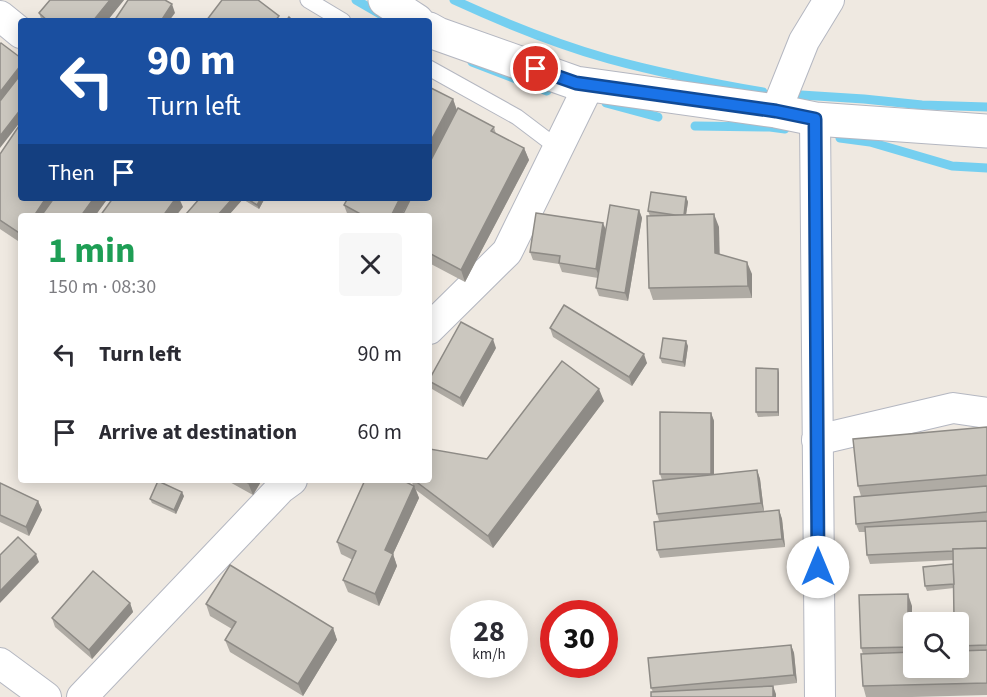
<!DOCTYPE html>
<meta charset="utf-8">
<style>
:root{--surface:#fff;--page:#f7f7f7;--text:#2b2b33;--muted:#7c7c81}
body{margin:0;font-family:"Source Sans 3",sans-serif;background:var(--page);color:var(--text);height:100vh;display:flex;flex-direction:column;font-size:22px;white-space:nowrap}
*{box-sizing:border-box;margin:0}
p{font-size:20px;color:var(--muted)}
.icon{flex:none;width:33px;height:33px;fill:none;stroke:currentColor;stroke-width:2;stroke-linecap:round;stroke-linejoin:round}
.map{position:relative;flex:1;overflow:hidden}
.sheet{position:absolute;left:18px;top:213px;width:414px;height:270px;display:flex;flex-direction:column;background:var(--surface);border-radius:6px;box-shadow:0 3px 15px #0003}
.sheet>*{flex:none}
.hud{position:absolute;left:18px;top:18px;width:414px;height:183px;border-radius:6px;box-shadow:0 3px 15px #0003;background:#1a4fa0;color:#fff;overflow:hidden}
.buttons{position:absolute;left:903px;top:612px;display:grid;gap:12px}
.buttons a{display:grid;place-items:center;width:66px;height:66px;border-radius:6px;background:var(--surface);box-shadow:0 3px 15px #0003;font-size:30px}
.speed{position:absolute;left:450px;top:600px;display:flex;gap:12px;font-size:30px;font-weight:700;text-align:center}
.speed>*{display:grid;place-content:center;width:78px;height:78px;border-radius:50%;background:var(--surface);box-shadow:0 3px 15px #0003;line-height:1}
.speed small{font-size:15px;font-weight:400}
.speed .limit{border:9px solid #d22;background:#fff;color:#111}
.pin{position:absolute;display:grid;place-items:center;width:51px;height:51px;color:#fff;margin:-26px;border:3px solid #fff;border-radius:50%;box-shadow:0 2px 6px #0007}
.me{position:absolute;width:66px;margin:-33px;rotate:0deg;stroke-linejoin:round;filter:drop-shadow(0 0 4px #0008)}
.turn{display:flex;align-items:center;gap:21px;height:126px;padding:0 30px;font-size:27px}
.turn .icon{width:78px;height:78px;stroke-width:2.5}
.turn b{display:block;font-size:42px;line-height:51px}
.then{display:flex;align-items:center;height:57px;padding:0 30px;background:#0003;gap:12px;font-size:22px}
.round{display:grid;place-items:center;flex:none;width:63px;height:63px;border-radius:6px;background:var(--page)}
.overview{display:flex;align-items:center;justify-content:space-between;height:102px;padding:0 30px}
h1{font-size:36px;font-weight:700;line-height:45px;color:#1e9e55}
ul{padding:0;list-style:none}
li{display:flex;align-items:center;gap:18px;height:78px;padding:0 30px}
li div{flex:1}
li b{display:block;font-size:22px}
li em{font-style:normal}
.map>svg:first-child{display:block}
.lines{fill:none;stroke-linecap:round;stroke-linejoin:round}
.stream{stroke:#75cff0;stroke-width:9}
.service-casing{stroke:#b4b7c1;stroke-width:17}
.minor-casing{stroke:#b4b7c1;stroke-width:32}
.tertiary-casing{stroke:#b4b7c1;stroke-width:35}
.service{stroke:#fff;stroke-width:15}
.minor{stroke:#fff;stroke-width:30}
.tertiary{stroke:#fff;stroke-width:33}
.wall{fill:#afaba4;fill-rule:evenodd}
.shaded-wall{fill:#8e8b86}
.building{fill:#cbc7bf;stroke:#8e8b86;stroke-width:1.5}
.route-casing{stroke:#114b97;stroke-width:15}
.route{stroke:#1a73e8;stroke-width:10}
</style>
<div class="map">
<svg width="987" height="697" viewBox="0 0 987 697">
<rect width="100%" height="100%" fill="#efe9e1"/>
<g class="lines">
<g class="stream">
<path d="M356,0l26,15"/>
<path d="M454,0c50,23 102,44 155,59 51,14 102,24 154,33"/>
<path d="M472,62l75,29"/>
<path d="M801,95l63,4 58,6 65,2"/>
<path d="M606,103l52,14"/>
<path d="M695,126l75,1 15,2"/>
<path d="M840,138l30,4 82,24 35,2"/>
</g>
<g class="service-casing">
<g id="service">
<path d="M308,0l35,21"/>
<path d="M429,68l88,49 41,31"/>
</g>
</g>
<g class="minor-casing">
<g id="minor">
<path d="M0,16l21,17"/>
<path d="M776,111l28,-70 25,-41"/>
<path d="M815,119l5,578"/>
<path d="M429,329l78,-77 82,-167"/>
<path d="M817,440l136,-32 34,5"/>
<path d="M0,663l46,34"/>
<path d="M82,697l199,-209 11,-8"/>
</g>
</g>
<g class="tertiary-casing">
<g id="tertiary">
<path d="M385,0l32,21"/>
<path d="M429,29l9,5 138,49 200,28 39,8 172,12"/>
</g>
</g>
<use href="#service" class="service"/>
<use href="#minor" class="minor"/>
<use href="#tertiary" class="tertiary"/>
</g>
<g class="wall">
<path d="M124,0l-17,21h-65l-3,-8z"/>
<path d="M453,99l4,11 37,17 2,7 28,14 5,12 -64,122 -36,-19v-47z"/>
<path d="M0,154l21,44h87l-13,18h-74v27l-21,-14z"/>
<path d="M686,197l2,5 -2,13 33,12v28l33,19v24l-99,2 -4,-12 1,-72 -2,-5z"/>
<path d="M196,198h69l-6,11 -15,-9 -1,-1 -15,17h-41l-1,-2 13,-14z"/>
<path d="M411,198l-10,18h-53l-4,-11z"/>
<path d="M639,210l3,8 -14,83 -29,-5 -3,-8 2,-10 -36,-6 -3,-8 -26,-4 -3,-8 76,-22z"/>
<path d="M550,328l97,35 -15,23 -79,-49z"/>
<path d="M688,346l-3,21 -23,-4 -2,-5z"/>
<path d="M496,348l-33,59 -31,-18 -3,-9z"/>
<path d="M779,373v43l-21,1 -2,-5z"/>
<path d="M604,401l-111,147 -77,-58 3,8 -26,56 4,12 -18,40 -31,-14 -5,-12 10,-20 -12,-6 -4,-12 76,-57 -2,-5h18l58,-21z"/>
<path d="M711,413l3,8v54l43,-5 3,9 4,33 15,-2 3,9 3,28 -125,11 -3,-8 2,-29 -2,-7 5,-34 -2,-6z"/>
<path d="M987,427v268l-75,2h-46l-3,-11v-32l-2,-6 51,-42v13l42,-1v-30l-27,3 -2,-5 28,-22v-4l-83,4 -3,-9 -1,-23h-7l-3,-8 5,-28 -3,-10zM914,622h44v46h-44z"/>
<path d="M226,480h36l-9,15z"/>
<path d="M0,483l38,18 4,9 -13,26 -29,-14z"/>
<path d="M184,496l-8,18 -24,-11 -2,-4z"/>
<path d="M130,603l3,9 -41,47 -37,-32 -3,-9z"/>
<path d="M206,604l127,24 4,12 -34,56 -73,-44 -5,-12 7,-11 -22,-13z"/>
<path d="M791,645l3,8 3,30 -26,3h2l3,11h-125l2,-5 -2,-4z"/>
</g>
<g class="shaded-wall">
<path d="M110,0h14l-17,21h-14z"/>
<path d="M172,4l3,9 -6,8h-8z"/>
<path d="M21,65v12l-21,28v-13z"/>
<path d="M453,99l4,12 -28,53v-20z"/>
<path d="M21,109v12l-21,27v-12z"/>
<path d="M524,148l5,12 -64,122 -4,-12z"/>
<path d="M686,197l2,5 -3,19 -2,-4z"/>
<path d="M46,198h13l-12,18h-13z"/>
<path d="M94,198h14l-13,18h-14z"/>
<path d="M176,198h3l4,9 -7,9h-13z"/>
<path d="M233,198l10,1 -15,17h-11z"/>
<path d="M261,198h4l-6,11 -2,-4z"/>
<path d="M400,198h11l-10,18h-10z"/>
<path d="M639,210l3,8 -14,83 -3,-8z"/>
<path d="M714,214l5,13 1,38 -5,-12z"/>
<path d="M603,223l4,9 -7,46 -4,-9z"/>
<path d="M747,262l5,12v24l-4,-12z"/>
<path d="M493,339l3,9 -33,59 -3,-9z"/>
<path d="M686,341l2,5 -3,21 -2,-5z"/>
<path d="M644,354l3,9 -15,23 -3,-9z"/>
<path d="M778,369l1,4v43l-1,-4z"/>
<path d="M599,389l5,12 -111,147 -5,-12z"/>
<path d="M711,413l3,8v62l-3,-9z"/>
<path d="M757,470l3,9 4,33 -3,-9z"/>
<path d="M250,480h12l-9,15 -5,-12z"/>
<path d="M414,486l5,12 -26,56 4,12 -18,40 -4,-12 10,-44z"/>
<path d="M182,492l2,4 -8,18 -2,-4z"/>
<path d="M38,501l4,9 -13,26 -3,-9z"/>
<path d="M779,510l3,9 3,28 -3,-8z"/>
<path d="M36,554l3,8 -39,41v-12z"/>
<path d="M908,594l4,12v25l-4,-12z"/>
<path d="M130,603l3,9 -41,47 -3,-9z"/>
<path d="M333,628l4,12 -34,56 -5,-12z"/>
<path d="M791,645l3,8 3,30 -3,-8z"/>
<path d="M773,686l3,8v3h-3z"/>
</g>
<g class="building">
<path d="M50,0h60l-17,21h-45l-9,-8z"/>
<path d="M128,0h37l7,4 -11,17h-47z"/>
<path d="M222,0h36l21,16 -4,5h-69z"/>
<path d="M289,17l4,4h-7z"/>
<path d="M1,43l20,15v7l-21,27v-48z"/>
<path d="M21,74v35l-21,27v-35z"/>
<path d="M429,87l24,12 -24,45z"/>
<path d="M458,108l36,19 -3,4 33,17 -63,122 -32,-17v-37h-27l9,-18h18v-34z"/>
<path d="M21,123v75h25l-12,18h-13v18l-21,-14v-66z"/>
<path d="M651,192l35,5 -2,18h-9l-27,-4z"/>
<path d="M54,198h40l-13,18h-40z"/>
<path d="M113,198h63l-13,18h-63z"/>
<path d="M200,198h33l-16,18h-28l-3,-2z"/>
<path d="M246,198h15l-4,7z"/>
<path d="M348,198h52l-9,18h-27l-20,-11z"/>
<path d="M610,205l29,5 -14,83 -29,-5z"/>
<path d="M536,213l67,10 -7,46 -37,-6 1,-7 -30,-4z"/>
<path d="M714,214l1,39 32,9 1,24 -99,2 -2,-72z"/>
<path d="M564,305l80,49 -15,23 -79,-49z"/>
<path d="M461,322l32,17 -33,59 -31,-17v-1z"/>
<path d="M663,338l23,3 -3,21 -23,-4z"/>
<path d="M562,361l37,28 -111,147 -74,-56h15v-29l1,-2 57,10z"/>
<path d="M756,368l22,1v43h-22z"/>
<path d="M660,412l51,1v61h-51z"/>
<path d="M987,427v48l-129,11 -5,-47z"/>
<path d="M757,470l4,33 -104,11 -4,-33z"/>
<path d="M243,480h7l-2,3z"/>
<path d="M365,480h37l12,6 -29,64 8,4 -18,40 -32,-14 13,-29 -19,-9z"/>
<path d="M158,481l24,11 -8,18 -24,-11z"/>
<path d="M0,483l38,18 -12,26 -26,-12z"/>
<path d="M987,486v26l-131,12 -2,-27z"/>
<path d="M779,510l3,29 -125,11 -3,-28z"/>
<path d="M987,521v27l-34,1v2l-86,4 -2,-28z"/>
<path d="M18,537l18,17 -36,37v-36z"/>
<path d="M987,548v97l-29,1v-24h-44v25l-53,1 -2,-53 49,-1v25l46,-1 -1,-69z"/>
<path d="M953,564l1,20 -29,2 -2,-19z"/>
<path d="M230,565l103,63 -35,56 -73,-44 11,-18 -30,-18z"/>
<path d="M93,571l37,32 -41,47 -37,-32z"/>
<path d="M791,645l3,30 -143,13 -3,-30z"/>
<path d="M987,650v33l-124,3 -2,-32 53,-2v16h44v-17z"/>
<path d="M773,686v11h-122v-5z"/>
</g>
<g class="lines">
<g class="route-casing">
<path id="route" d="M536,69l40,14 200,28 39,8 3,448"/>
</g>
<use href="#route" class="route"/>
</g>
</svg>
<div class="buttons">
<a><svg class="icon" aria-label="search" viewBox="0 0 24 24"><circle cx="10" cy="10" r="6"/><path d="M15 15l6 6"/></svg></a>
</div>
<div class="speed"><div>28<small>km/h</small></div><div class="limit">30</div></div>
<div class="pin" style="left:536px;top:69px;background:#d93025"><svg class="icon" aria-label="arrive" viewBox="0 0 24 24"><path d="M6 21V4h12l-3 4 3 4H6"/></svg></div>
<svg class="me" style="left:818px;top:567px" viewBox="-20 -20 40 40"><circle r="19" fill="#fff"/><path d="M0-13L10 11 0 6-10 11z" fill="#1a73e8"/></svg>
<div class="hud">
<div class="turn"><svg class="icon" aria-label="left" viewBox="0 0 24 24"><path d="M17 20v-9H6M10 6l-5 5 5 5"/></svg><div><b>90 m</b>Turn left</div></div>
<div class="then">Then<svg class="icon" aria-label="arrive" viewBox="0 0 24 24"><path d="M6 21V4h12l-3 4 3 4H6"/></svg></div>
</div>
<section class="sheet">
<div class="overview"><div><h1>1 min</h1><p>150 m · 08:30</p></div><a class="round"><svg class="icon" aria-label="close" viewBox="0 0 24 24"><path d="M6 6l12 12M18 6L6 18"/></svg></a></div>
<ul>
<li><svg class="icon" aria-label="left" viewBox="0 0 24 24"><path d="M17 20v-9H6M10 6l-5 5 5 5"/></svg><div><b>Turn left</b></div><em>90 m</em></li>
<li><svg class="icon" aria-label="arrive" viewBox="0 0 24 24"><path d="M6 21V4h12l-3 4 3 4H6"/></svg><div><b>Arrive at destination</b></div><em>60 m</em></li>
</ul>
</section>
</div>
